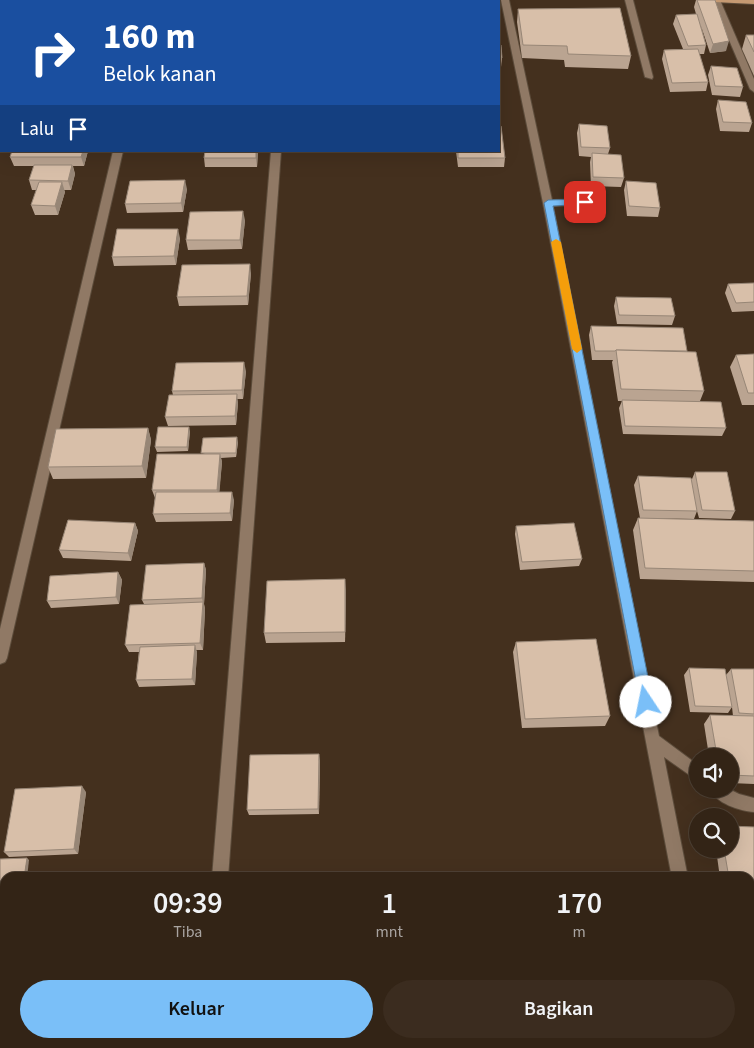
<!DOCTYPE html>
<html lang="id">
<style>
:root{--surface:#332416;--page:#3b2c1f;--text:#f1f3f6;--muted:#a9a4a1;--line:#4e4135;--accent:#7abff8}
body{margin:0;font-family:"Source Sans 3",sans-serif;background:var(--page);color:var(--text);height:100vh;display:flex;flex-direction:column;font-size:19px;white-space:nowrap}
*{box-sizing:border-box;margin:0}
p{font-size:16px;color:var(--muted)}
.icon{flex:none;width:28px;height:28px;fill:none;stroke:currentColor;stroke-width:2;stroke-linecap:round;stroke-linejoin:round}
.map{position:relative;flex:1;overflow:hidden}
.drawer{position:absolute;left:0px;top:872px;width:755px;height:176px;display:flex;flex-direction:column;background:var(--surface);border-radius:15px 15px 0 0;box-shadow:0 5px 20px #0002,0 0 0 1px var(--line)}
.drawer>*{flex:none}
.banner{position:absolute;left:0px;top:0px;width:500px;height:152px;box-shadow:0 5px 20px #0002,0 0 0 1px var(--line);background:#1a4fa0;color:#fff;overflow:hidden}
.buttons{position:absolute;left:689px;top:748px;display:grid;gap:10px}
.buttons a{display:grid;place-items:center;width:50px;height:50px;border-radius:50%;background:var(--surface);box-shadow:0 5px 20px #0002,0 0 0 1px var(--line);font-size:25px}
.pin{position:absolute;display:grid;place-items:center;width:42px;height:42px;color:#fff;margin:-21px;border-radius:10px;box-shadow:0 2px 8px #0006}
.me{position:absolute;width:55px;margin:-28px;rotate:349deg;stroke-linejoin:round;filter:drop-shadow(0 0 4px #0008)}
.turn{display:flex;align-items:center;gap:18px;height:105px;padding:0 20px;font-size:22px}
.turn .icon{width:65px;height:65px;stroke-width:2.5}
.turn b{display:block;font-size:35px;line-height:42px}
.then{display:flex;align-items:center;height:48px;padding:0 20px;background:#0003;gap:10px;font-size:19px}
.eta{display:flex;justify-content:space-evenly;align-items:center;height:85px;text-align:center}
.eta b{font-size:30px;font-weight:600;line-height:35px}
.button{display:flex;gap:10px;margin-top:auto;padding:10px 20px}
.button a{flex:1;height:58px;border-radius:30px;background:var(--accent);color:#111;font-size:20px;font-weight:600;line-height:58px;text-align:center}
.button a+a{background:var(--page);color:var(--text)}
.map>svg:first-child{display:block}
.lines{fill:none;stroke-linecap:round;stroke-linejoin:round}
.minor-casing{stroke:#5c4c3b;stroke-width:2}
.major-casing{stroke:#5c4c3b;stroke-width:2}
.minor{fill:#907965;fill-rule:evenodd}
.major{fill:#c59972;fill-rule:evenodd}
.wall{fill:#baa491}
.shaded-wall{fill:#978676}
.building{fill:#d8bfa9;stroke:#978676}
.route{fill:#7abff8;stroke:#4f7ca1}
.slow{fill:#f59e0b}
</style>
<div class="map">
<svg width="754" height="1048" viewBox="0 0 754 1048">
<rect width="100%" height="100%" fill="#44301e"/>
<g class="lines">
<g class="minor-casing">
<g id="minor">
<rect x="283" y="0" width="8" height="1"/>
<rect x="343" y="0" width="8" height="1"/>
<path d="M447,0h8l1,1h-8z"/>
<path d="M501,0h8l43,200 33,-1 5,3 -5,3 -32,1 106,530 39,29v16l-34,-24 24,121h-16l-129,-675z"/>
<path d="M625,0h8l20,77 -1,2 -7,-2z"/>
<path d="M712,0h8l34,79v13l-4,-3z"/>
<path d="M113,151h10l-116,507 -2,4 -5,2v-35z"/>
<path d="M271,151h10l-53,727h-16z"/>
<path d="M710,789h19l10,5 15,4v14c-14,-1 -39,-9 -44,-23z"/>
<path d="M199,1044h17l-1,4h-18z"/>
<path d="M705,1044h17l2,4h-18z"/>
</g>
</g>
<g class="major-casing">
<path id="major" d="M710,0h44v4l-40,-2z"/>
</g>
<use href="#minor" class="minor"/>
<use href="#major" class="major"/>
</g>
<g class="wall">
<path d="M0,0h29l-1,1h-27v23h-1z"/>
<rect x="128" y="0" width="15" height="1"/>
<path d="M696,0h19l11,51 -16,2 -9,-27 5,19 -2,9h-5l9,28 -2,9 -36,1 -8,-33 2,-9 19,-1 -10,-25 3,-9 20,-1 -2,-7z"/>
<path d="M518,9l113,47 -3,13 -63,-2 -1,-7 -42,-2 -5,-36z"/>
<path d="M746,35h8v41l-12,-27z"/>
<path d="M499,45l3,13 -1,9h-2z"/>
<path d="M711,66l32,21 -3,10 -28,-2 -4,-20z"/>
<path d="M718,100l34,23 -3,9 -29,-1 -4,-22z"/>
<path d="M579,124l31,24 -2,6 16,24 -3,9 -30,-1 -1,-24 1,-5 -12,-1 -2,-23z"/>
<path d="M88,151l-4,15h-11l2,8 -4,16h-7l1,2 -7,23h-23l-4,-10 6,-15h-5l-3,-10 5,-14h-20l-4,-9z"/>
<path d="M205,151h53l-1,16h-52l-1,-9z"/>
<path d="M456,151h43l6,7 -1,9h-46z"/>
<path d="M626,181l34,27 -2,9 -31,-1 -3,-26z"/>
<path d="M187,189l-4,23 -56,1 -2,-9z"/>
<path d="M245,220l-3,29 -54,1 -2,-10z"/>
<path d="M180,238l-4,27 -62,1 -2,-9z"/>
<path d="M251,273l-3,32 -69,1 -2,-9z"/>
<path d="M754,283v28l-22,1 -7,-19 3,-9z"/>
<path d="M616,297l59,19 -3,9 -55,-1 -3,-18z"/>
<path d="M591,326l96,25 17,40 -4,10 26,27 -4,8 -99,-2 -4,-26 3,-7h-4l-6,-39 1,-2h-21l-3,-25z"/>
<path d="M754,354v51h-12l-12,-38 6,-12z"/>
<path d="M246,371l-3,28h-6l1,4 -2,22 -68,1 -3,-9 8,-22 -1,-4z"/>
<path d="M148,428l3,12 -5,38 -93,1 -5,-12z"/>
<path d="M190,431l-2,20 -31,1 -2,-5z"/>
<path d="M238,442l-2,15 -15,1 1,4 -3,30 15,8 -2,21 -76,1 -3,-8 2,-16 -3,-8 50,-36z"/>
<path d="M695,472l40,39 -4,8 -32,-1 -2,-7 -3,8 -54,-1 -6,-33 4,-9 54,3z"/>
<path d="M638,518l116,3v61l-114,-3 -7,-49z"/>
<path d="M135,523l3,8 -7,30 -68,-3 -4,-8z"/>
<path d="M516,526l66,33 -3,7 -59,4 -5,-36z"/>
<path d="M204,563l2,7 -2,34 1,5 -2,41h-7l1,2 -2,33 -56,2 -3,-7 3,-28h-10l-4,-7 19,-41 -2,-4z"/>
<path d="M118,572l4,8 -3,24 -68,4 -4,-7z"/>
<path d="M346,590l-1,52 -79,1 -2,-10z"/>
<path d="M516,642l94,74 -5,10 -83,2 -9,-76z"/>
<path d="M689,668l37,7 5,-6h23v115l-24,-1v-27h-21l-5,-32 6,-9 23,1 -1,-9 -4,6 -38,-1 -6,-37z"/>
<path d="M320,760l-1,54 -70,1 -2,-5z"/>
<path d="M86,792l-8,62 -69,3 -5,-5z"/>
<path d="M754,827v80h-4v-29h-30l-4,-29h14z"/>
<path d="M0,859l29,1 -24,18v6h-5z"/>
<rect x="750" y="907" width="4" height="59"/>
</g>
<g class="shaded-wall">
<path d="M22,0h7l-1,1h-7z"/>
<path d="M57,0h7l-1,1h-7z"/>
<path d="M729,41l-3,10 -16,2 3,-9z"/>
<path d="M83,151h5l-4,15 -3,-9z"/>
<path d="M256,151h2l-1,16 -1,-9z"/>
<path d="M72,165l3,9 -4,16 -3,-9z"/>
<path d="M185,180l2,9 -4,23 -2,-9z"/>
<path d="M62,182l3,10 -7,23 -3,-9z"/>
<path d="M243,211l2,9 -3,29 -2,-9z"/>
<path d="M178,229l2,9 -4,27 -2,-9z"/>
<path d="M250,264l1,9 -3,32 -1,-9z"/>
<path d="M244,362l2,9 -3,28 -1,-9z"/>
<path d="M237,394l1,9 -2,22 -1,-9z"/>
<path d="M189,427l1,4 -2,20 -1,-4z"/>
<path d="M148,428l3,12 -5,38 -4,-12z"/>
<path d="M237,437l1,5 -2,15v-4z"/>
<path d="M220,454l2,8 -3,36 -2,-8z"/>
<path d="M232,492l2,8 -2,21 -2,-8z"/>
<path d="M135,523l3,8 -7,30 -3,-8z"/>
<path d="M204,563l2,7 -2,34 1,5 -2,41 -3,-7 3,-40 -1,-5z"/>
<path d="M118,572l4,8 -3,24 -3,-7z"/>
<path d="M345,579l1,11 -1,52z"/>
<path d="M195,645l2,7 -2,33 -3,-6z"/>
<path d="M319,754l1,6 -1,54 -1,-5z"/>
<path d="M82,786l4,6 -8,62 -4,-5z"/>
<path d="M27,858l2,2 -2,18h-3z"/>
<path d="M116,1044h6v4h-7z"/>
</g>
<g class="building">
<path d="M0,0h22l-1,1h-20v14h-1z"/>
<path d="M31,0h26l-1,1h-25z"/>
<path d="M66,0h33l-1,1h-33z"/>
<path d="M103,0h20v1h-21z"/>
<path d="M171,0h32v1h-33z"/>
<rect x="218" y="0" width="21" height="1"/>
<rect x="245" y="0" width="22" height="1"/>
<rect x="299" y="0" width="25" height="1"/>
<rect x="483" y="0" width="11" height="1"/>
<path d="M697,0h18l14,41 -16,3z"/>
<path d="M620,8l11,48 -63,-2 -1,-8 -44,-1 -5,-36z"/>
<path d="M697,14l9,31 -18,1 -12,-31z"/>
<path d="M746,35h8v17z"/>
<path d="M499,45h2l1,13h-3z"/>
<path d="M698,49l10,33 -36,1 -8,-33z"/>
<path d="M711,66l26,2 6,19 -28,-1z"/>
<path d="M718,100l28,2 6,21 -29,-1z"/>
<path d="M579,124l28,2 3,22 -29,-1z"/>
<path d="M499,126h2l4,32h-47v-7h41z"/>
<path d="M12,151h71l-2,6h-71z"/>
<path d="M205,151h51v7h-52z"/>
<path d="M592,153l29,2 3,23 -31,-1z"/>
<path d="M34,165h38l-4,16 -39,-1z"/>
<path d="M185,180l-4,23 -56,1 5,-23z"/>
<path d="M626,181l30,2 4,25 -31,-2z"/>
<path d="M39,182h23l-7,24 -24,-1z"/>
<path d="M243,211l-3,29h-54l4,-28z"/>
<path d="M117,229h61l-4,27 -62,1z"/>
<path d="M250,264l-3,32 -70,1 5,-32z"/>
<path d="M754,283v19l-18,1 -8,-19z"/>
<path d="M616,297l55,1 4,18 -56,-1z"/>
<path d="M591,326l92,2 4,23 -71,-1 -1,1h-20z"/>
<path d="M616,350l80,2 8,39 -83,-2z"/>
<path d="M754,354v39h-6l-12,-38z"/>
<path d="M244,362l-2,28 -70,1 4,-28z"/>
<path d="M237,394l-2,22 -70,1 4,-22z"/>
<path d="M622,400l99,2 5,26 -101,-2z"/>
<path d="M158,427h31l-2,20h-32z"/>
<path d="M148,428l-6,38 -94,1 8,-38z"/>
<path d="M237,437l-1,16h-35l2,-15z"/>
<path d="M157,454h63l-3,36h-65z"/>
<path d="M695,472h32l8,39 -33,-1z"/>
<path d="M638,476l53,2 6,33 -54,-1z"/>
<path d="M156,492h76l-2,21 -77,1z"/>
<path d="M638,518l116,3v50l-109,-3z"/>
<path d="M68,520l67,3 -7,30 -69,-3z"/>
<path d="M574,523l8,36 -60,3 -6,-36z"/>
<path d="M204,563l-2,35 -60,2 4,-35z"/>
<path d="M118,572l-2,25 -69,4 3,-25z"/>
<path d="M345,579v53l-81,1 3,-52z"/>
<path d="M203,602l-3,41 -75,2 5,-40z"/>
<path d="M596,639l14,77 -85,3 -9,-77z"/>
<path d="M195,645l-3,34 -56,1 4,-33z"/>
<path d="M689,668l36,1 7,38 -37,-1z"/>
<path d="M731,669h23v45l-15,-1z"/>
<path d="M710,715l44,1v60l-24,-1v-19h-13z"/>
<path d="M319,754l-1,55 -71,1 3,-55z"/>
<path d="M82,786l-8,63 -70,3 11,-63z"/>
<path d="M730,826l24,1v74h-4v-23h-21l-5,-29h6z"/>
<path d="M27,858l-3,20h-19v3h-5v-22z"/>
<rect x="750" y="907" width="4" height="55"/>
<path d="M14,1044h102l-1,4h-102z"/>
</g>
<path class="route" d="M585,199l3,1v4l-35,2 100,496 -2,5 -5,1 -4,-1 -2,-5 -96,-499 4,-3z"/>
<path class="slow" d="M556,239l5,3 21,107 -5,4 -5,-4 -21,-107z"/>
</svg>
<div class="buttons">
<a><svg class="icon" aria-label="sound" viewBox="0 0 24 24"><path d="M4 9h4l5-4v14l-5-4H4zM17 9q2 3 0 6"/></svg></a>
<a><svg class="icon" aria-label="search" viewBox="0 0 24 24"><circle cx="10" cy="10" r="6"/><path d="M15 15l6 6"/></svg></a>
</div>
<div class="pin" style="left:585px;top:202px;background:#d93025"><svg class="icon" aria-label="arrive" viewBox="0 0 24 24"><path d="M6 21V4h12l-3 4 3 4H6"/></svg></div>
<svg class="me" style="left:646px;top:702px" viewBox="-20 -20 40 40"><circle r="19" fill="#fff"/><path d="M0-13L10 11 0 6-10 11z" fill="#7abff8"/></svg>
<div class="banner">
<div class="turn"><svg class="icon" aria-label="right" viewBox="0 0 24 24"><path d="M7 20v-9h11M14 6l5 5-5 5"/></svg><div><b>160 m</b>Belok kanan</div></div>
<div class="then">Lalu<svg class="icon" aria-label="arrive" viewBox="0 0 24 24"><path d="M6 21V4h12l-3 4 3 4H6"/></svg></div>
</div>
<section class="drawer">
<div class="eta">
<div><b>09:39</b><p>Tiba</p></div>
<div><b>1</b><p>mnt</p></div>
<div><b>170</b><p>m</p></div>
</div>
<div class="button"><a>Keluar</a><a>Bagikan</a></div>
</section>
</div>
